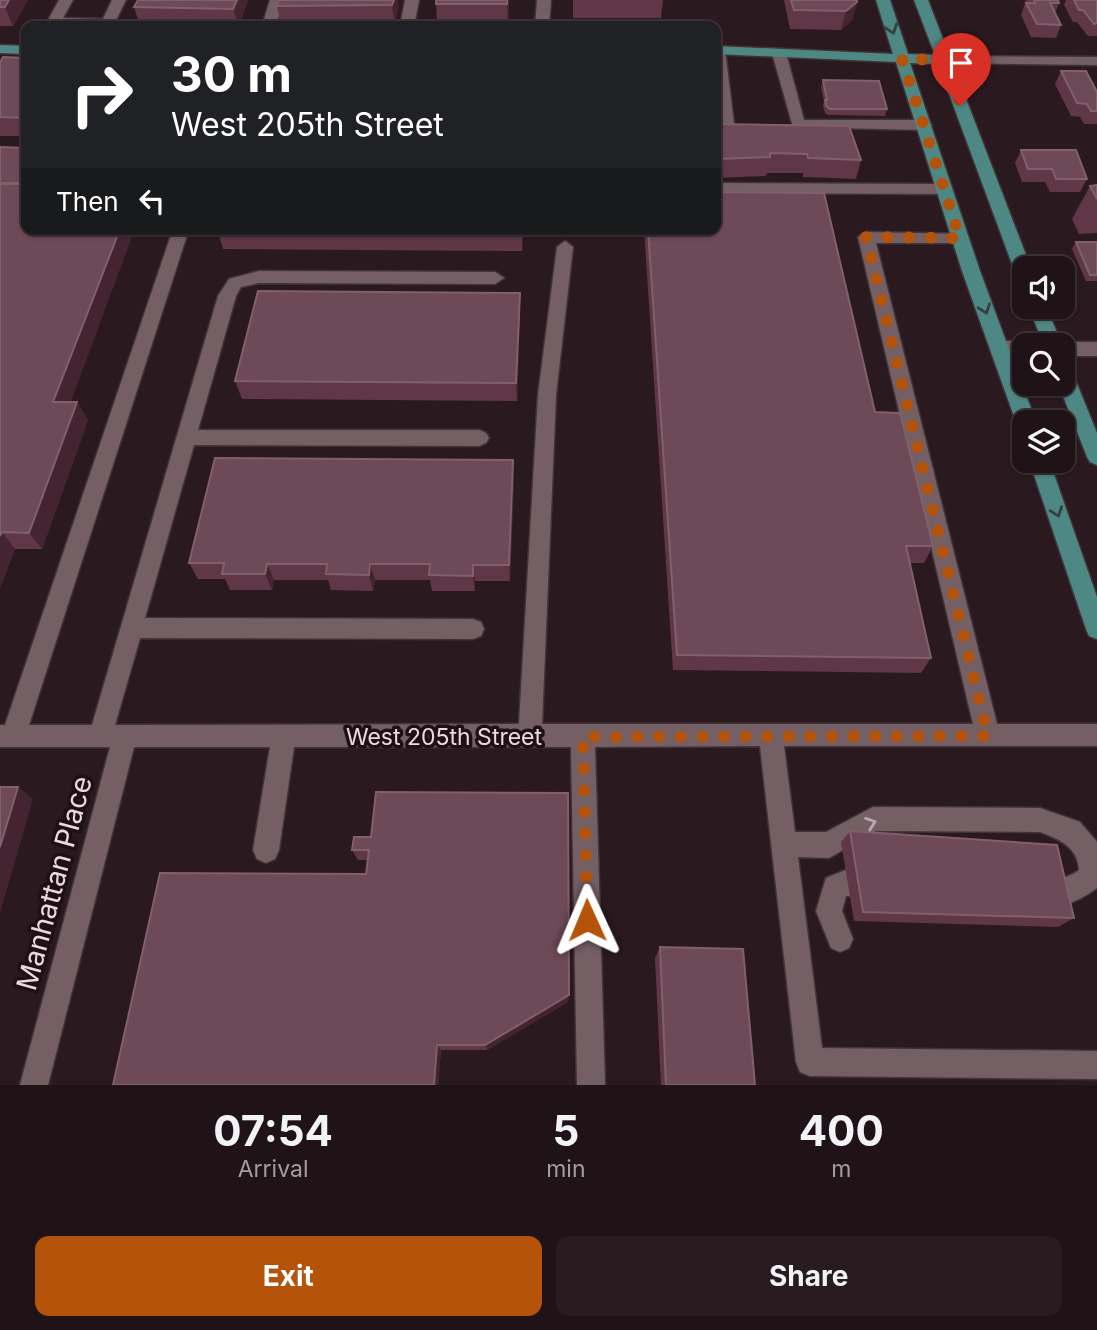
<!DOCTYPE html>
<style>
:root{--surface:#201317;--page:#281c20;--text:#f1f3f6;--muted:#a29ea1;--line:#3d3236;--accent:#b45309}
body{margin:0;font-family:Inter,sans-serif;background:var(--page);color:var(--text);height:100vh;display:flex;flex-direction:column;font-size:26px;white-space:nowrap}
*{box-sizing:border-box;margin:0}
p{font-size:23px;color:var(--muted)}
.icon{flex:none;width:38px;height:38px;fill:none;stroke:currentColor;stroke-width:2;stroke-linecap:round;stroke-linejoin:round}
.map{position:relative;height:1085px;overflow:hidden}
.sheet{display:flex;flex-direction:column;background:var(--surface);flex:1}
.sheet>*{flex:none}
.guide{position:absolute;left:21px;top:21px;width:700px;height:214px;border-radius:14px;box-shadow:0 2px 5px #0004,0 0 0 2px var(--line);background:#202124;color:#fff;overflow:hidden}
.tools{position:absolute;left:1012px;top:256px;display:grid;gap:14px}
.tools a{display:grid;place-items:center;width:63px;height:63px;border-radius:14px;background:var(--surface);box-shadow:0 2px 5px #0004,0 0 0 2px var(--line);font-size:35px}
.pin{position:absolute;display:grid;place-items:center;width:60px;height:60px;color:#fff;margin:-72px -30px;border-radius:50% 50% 50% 0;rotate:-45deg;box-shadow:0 0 7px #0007}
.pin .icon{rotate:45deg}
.me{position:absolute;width:77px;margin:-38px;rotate:359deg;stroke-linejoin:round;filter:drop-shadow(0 0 5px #0008)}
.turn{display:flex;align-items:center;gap:24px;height:147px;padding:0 35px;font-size:32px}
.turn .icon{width:91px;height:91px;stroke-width:2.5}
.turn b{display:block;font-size:49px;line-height:60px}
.then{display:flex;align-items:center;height:66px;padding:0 35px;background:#0003;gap:14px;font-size:26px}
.eta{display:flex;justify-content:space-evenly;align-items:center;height:119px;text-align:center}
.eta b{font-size:42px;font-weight:700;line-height:49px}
.action{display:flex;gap:14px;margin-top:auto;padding:14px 35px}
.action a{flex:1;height:80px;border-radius:14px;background:var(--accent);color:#fff;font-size:28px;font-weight:700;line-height:80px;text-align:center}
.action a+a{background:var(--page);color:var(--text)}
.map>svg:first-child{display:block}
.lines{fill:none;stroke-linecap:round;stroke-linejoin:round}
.minor-casing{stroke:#413438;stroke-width:3}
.major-casing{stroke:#413438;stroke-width:3}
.minor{fill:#745f65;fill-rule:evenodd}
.major{fill:#4e8884;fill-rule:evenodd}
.wall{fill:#5f3746}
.shaded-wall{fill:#442430}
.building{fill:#6e4957;stroke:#81606c;stroke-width:2}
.oneway{stroke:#324042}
.oneway2{stroke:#baa9ae}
.route{stroke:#b45309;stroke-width:12;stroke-dasharray:0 21.6}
.labels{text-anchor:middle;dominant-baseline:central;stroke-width:7;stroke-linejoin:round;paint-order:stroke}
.street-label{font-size:23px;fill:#e8dbdf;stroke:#201016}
.near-street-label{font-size:28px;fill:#e8dbdf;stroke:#201016}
</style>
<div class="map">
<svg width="1097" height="1085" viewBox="0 0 1097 1085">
<rect width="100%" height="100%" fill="#2a191f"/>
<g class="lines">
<g class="minor-casing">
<g id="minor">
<path d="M59,0h14l-10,18 40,1 9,-19h14l-13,26 -64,-1 -2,-3z"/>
<path d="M270,0h14l-8,26h-14z"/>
<path d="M405,0h14l-5,26h-14z"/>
<path d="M537,0h14l-2,26h-14z"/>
<path d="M716,46l9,4 9,74 -7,4 -7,-4 -4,-33z"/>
<path d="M779,49l7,4 18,67h120l8,5 -8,5 -131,-3 -21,-74z"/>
<path d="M945,56l152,1v8l-157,-2 -2,-3z"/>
<path d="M716,183l229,1 8,5 -8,5 -229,-1z"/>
<path d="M173,229h16l-160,496h63l126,-429 11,-17 30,-8 236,1 9,6 -9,6 -236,-1 -18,4 -5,9 -38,134h281l7,3 3,5 -3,5 -7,3 -285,-1 -49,173 328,1 8,3 3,7 -3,7 -8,3 -333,-1 -25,87 404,-1 19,-329 19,-148 8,-6 8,6 -17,148 -14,329h431l-115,-487 8,-5 100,2 2,4 -2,4 -6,1h-84l121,481h100v22h-313l11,86h31l47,-25 167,1 40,14 17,20v46c-20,15 -40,23 -64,13l-4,-9 4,-9c18,-8 29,0 46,-13 -1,-23 -20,-31 -39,-38l-164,-1 -47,27 -31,-1 24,191 275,3v28l-287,-3 -10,-4 -4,-10 -36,-316 -165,1 10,338h-28l-6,-338h-277l-15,103 -4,9 -9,4 -9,-4 -4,-9 17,-103h-136l-86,338h-28l90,-338h-110v-22h5z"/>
<path d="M1000,341h24l7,4h-7v10l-30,-2 -3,-5 3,-5z"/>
<path d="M1062,342h35v14h-35v-11h-7z"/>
<path d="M848,869l29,2 9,4 4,9 -4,9 -9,4 -31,-1 -4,15 11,28 -4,9 -9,4 -9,-4 -15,-37 10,-33z"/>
</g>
</g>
<g class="major-casing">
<g id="major">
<path d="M876,0h14l18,54 27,1 -21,-55h14l103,268h-7v10l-9,-6 -77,-208 -28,-1 70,208 56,151h-12v7l-8,-7 -54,-151 -66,-209 -180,-8v-8l177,8z"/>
<path d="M0,45l26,1v8l-26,-1z"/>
<path d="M1028,306h18l16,39h-18z"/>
<path d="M1062,362l7,2 2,5 26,64v32l-7,-3 -3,-5 -29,-74h4z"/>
<path d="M1029,460h20l48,137v42l-8,-3 -3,-7z"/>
</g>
</g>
<use href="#minor" class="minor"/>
<use href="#major" class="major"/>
</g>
<g class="wall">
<path d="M0,0h28l-15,26h-13z"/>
<path d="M248,0l-9,26h-99l-6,-19z"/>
<path d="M279,0l120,5 -4,19 -114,1 -4,-19z"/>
<path d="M436,0h73l-1,23h-71z"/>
<path d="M573,0h90l-2,18h-88z"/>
<path d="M784,0h73v2l-5,18 -11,10 -51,-1z"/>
<path d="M1026,0h32l1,3 -4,10 6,12 -5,13 -25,-1 -10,-22z"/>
<path d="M1066,0h31v36h-9l-11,-14h-4l-9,-17z"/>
<path d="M26,58v78h-26v-73z"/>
<path d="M1061,71l36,21v32h-13l-4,-7 -9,-1 -16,-32z"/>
<path d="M823,80l64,29 -2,7 -57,-1 -3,-2 -2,-7 1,-5 -3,-14z"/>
<path d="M717,124l144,36 -5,19 -53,-2v-4h-36l-1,3 -50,2v-45z"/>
<path d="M0,147l26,1 44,254h7l11,18 -46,129h-27l-15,39z"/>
<path d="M1021,150l66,29 -7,13h-30l-5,-10h-23l-7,-19z"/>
<path d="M1097,185v48l-18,1 -7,-15 18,-33z"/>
<path d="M217,229h306l-1,22 -299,-2z"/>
<path d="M644,229h72l159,183 58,134 -9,17h-15l22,95 -10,15 -248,-3z"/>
<path d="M1076,242h21v39h-11l-14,-32z"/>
<path d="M520,293v19l-3,89 -275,-2 -7,-18z"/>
<path d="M514,478l-4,103h-35v10h-43l-2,-11h-55l-2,11 -42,-1 -3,-10h-54l-2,10h-42l-5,-11h-27l-9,-16z"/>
<path d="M850,831l224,87 -16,9 -204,-6 -13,-79z"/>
<path d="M354,837l214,165 -81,48h-46l-3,35h-325l253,-211 1,-14h-9l-6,-10z"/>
<path d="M660,947l95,138h-94l-6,-127z"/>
</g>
<g class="shaded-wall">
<path d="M9,0h19l-15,26 -8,-19z"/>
<path d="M237,0h11l-9,26 -6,-17z"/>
<path d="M394,0h4l1,5 -4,19 -3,-19z"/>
<path d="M507,0h2l-1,23 -1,-19z"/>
<path d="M857,2l-5,18 -11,10 5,-19z"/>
<path d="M120,229h15l-71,191 -11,-18z"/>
<path d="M520,293v19l-3,89 -1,-18z"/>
<path d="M77,402l11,18 -46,129 -13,-16z"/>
<path d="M513,460l1,18 -4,103 -1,-16z"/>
<path d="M2,532l13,17 -15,39v-52z"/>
<path d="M267,564l7,16 -2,10 -7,-16z"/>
<path d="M370,564l5,16 -2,11 -4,-16z"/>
<path d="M473,565l2,16v10l-2,-15z"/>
<path d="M18,787l15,12 -33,114v-66z"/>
<path d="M569,995l-1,7 -81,48 -2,-5z"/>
<path d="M437,1045l4,5 -3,35h-4z"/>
</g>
<g class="building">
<path d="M0,0h9l-4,7h-5z"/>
<path d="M138,0h99l-4,9 -99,-2z"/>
<path d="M279,0h115l-2,5 -115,1z"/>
<rect x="436" y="0" width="71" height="4"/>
<path d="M791,0h66v2l-11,9 -52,-1z"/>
<path d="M1034,0h24l1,3h-9l11,22 -24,-1 -11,-21h9z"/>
<path d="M1074,0h23v23l-3,1 -11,-14h-4z"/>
<path d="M3,57l23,1v60l-26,-1v-54z"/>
<path d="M1061,71h25l11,21v19h-6l-4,-7 -10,-1z"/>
<path d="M823,80l56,1 8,28h-57l-4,-3 -1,-6h2z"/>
<path d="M717,124l132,2 12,34 -53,-2 -1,-4 -37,-1v4l-52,2 -2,-17v-6h3z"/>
<path d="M0,147l26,1v35h-26z"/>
<path d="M1021,150h55l11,29h-31l-4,-10h-24z"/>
<path d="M0,184h26v45h94l-67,173h24l-48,131 -27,-1 -2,4z"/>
<path d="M1097,185v14l-7,-13z"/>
<path d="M716,192l108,1 51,219 25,1 33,133h-27l25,112 -254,-3 -29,-426h68z"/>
<path d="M217,229h305v3l-305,-2z"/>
<path d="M1076,242h21v33h-7z"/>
<path d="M258,291l262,2 -4,90 -281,-2z"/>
<path d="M215,458l298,2 -4,105h-36v11l-44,-1 1,-11h-60l-1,11 -43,-1 1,-10h-60l-2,10h-43l2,-11h-35z"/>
<path d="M0,787h18l-18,60z"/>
<path d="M376,792l192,1 1,202 -84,50h-48l-3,40h-321l47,-212 206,1 3,-24h-17l2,-13h17z"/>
<path d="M850,831l207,14 17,73 -211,-6z"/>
<path d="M660,947l83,2 12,136h-89z"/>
</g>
<defs><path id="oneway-chevron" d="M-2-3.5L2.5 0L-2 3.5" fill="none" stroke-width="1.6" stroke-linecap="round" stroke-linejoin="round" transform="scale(1.75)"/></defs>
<g class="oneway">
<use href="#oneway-chevron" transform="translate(892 29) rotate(72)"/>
<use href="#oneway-chevron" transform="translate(985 309) rotate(70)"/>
<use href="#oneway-chevron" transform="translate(1057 512) rotate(71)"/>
</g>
<use class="oneway2" href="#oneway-chevron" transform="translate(871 823) rotate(-20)"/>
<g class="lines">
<path class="route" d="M587,920l-4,-183 405,-1 -122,-499 94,1 -58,-179 43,1 16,45"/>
</g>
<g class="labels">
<g class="street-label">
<text x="444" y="737">West 205th Street</text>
</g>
<g class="near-street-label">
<text transform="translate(54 883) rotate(-75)">Manhattan Place</text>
</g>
</g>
</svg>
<div class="tools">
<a><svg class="icon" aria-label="sound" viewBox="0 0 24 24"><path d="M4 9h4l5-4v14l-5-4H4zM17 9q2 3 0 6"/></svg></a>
<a><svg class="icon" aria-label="search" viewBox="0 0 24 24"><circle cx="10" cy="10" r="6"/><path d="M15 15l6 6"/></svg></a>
<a><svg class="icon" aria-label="layers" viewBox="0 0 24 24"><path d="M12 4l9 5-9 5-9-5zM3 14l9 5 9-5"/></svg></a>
</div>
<div class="pin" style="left:961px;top:105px;background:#d93025"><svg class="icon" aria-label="arrive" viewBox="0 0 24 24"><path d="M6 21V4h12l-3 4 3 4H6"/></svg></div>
<svg class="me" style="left:587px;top:920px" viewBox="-20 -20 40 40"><path d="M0-17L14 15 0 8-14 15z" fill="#b45309" stroke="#fff" stroke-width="4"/></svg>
<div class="guide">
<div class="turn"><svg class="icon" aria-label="right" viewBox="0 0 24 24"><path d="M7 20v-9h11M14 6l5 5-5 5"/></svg><div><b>30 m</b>West 205th Street</div></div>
<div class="then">Then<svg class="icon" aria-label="left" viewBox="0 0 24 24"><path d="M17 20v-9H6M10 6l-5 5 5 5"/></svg></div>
</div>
</div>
<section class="sheet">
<div class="eta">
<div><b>07:54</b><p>Arrival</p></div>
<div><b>5</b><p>min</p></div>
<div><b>400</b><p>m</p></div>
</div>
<div class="action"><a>Exit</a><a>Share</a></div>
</section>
